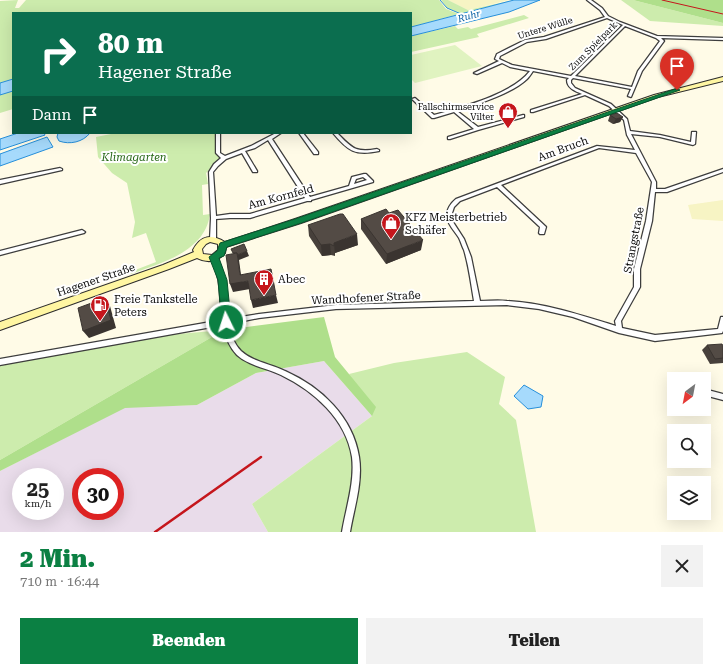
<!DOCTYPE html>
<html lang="de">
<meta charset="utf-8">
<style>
:root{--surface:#fff;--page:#f2f2f2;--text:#222;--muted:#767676;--accent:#0b8043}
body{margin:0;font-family:"Roboto Serif",serif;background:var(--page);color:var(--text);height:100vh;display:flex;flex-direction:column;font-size:15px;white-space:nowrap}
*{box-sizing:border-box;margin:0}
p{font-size:13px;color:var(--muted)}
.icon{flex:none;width:22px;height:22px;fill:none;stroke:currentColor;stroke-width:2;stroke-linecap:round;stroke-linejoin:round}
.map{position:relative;height:532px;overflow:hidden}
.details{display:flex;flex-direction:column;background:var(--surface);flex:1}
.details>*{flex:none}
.banner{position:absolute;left:12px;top:12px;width:400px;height:122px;border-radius:0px;box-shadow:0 4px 16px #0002;background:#0b6e4f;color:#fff;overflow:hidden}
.needle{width:26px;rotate:212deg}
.buttons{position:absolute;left:667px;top:372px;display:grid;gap:8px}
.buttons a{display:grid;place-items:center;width:44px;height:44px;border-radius:0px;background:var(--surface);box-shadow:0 4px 16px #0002;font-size:20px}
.speed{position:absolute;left:12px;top:468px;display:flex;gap:8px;font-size:20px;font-weight:700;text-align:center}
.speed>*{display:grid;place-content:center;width:52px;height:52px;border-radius:50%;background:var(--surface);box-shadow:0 4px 16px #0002;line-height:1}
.speed small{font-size:10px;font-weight:400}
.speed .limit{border:6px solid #d22;background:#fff;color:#111}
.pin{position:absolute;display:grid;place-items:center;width:34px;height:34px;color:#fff;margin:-41px -17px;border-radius:50% 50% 50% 0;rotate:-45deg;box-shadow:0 0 4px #0007}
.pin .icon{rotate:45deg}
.me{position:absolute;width:44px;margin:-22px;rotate:356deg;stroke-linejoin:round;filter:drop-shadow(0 0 3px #0008)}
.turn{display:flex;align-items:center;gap:14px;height:84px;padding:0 20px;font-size:18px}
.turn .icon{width:52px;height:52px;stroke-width:2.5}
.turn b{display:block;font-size:28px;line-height:34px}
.then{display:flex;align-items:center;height:38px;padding:0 20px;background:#0003;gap:8px;font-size:15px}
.round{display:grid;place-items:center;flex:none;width:42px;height:42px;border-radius:0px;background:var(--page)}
.head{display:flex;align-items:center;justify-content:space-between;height:68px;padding:0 20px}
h1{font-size:24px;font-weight:800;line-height:30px;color:var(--accent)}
.button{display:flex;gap:8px;margin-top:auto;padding:8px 20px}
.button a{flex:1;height:46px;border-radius:0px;background:var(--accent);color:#fff;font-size:16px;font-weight:800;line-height:46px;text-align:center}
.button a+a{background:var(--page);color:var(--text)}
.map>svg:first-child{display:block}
.industrial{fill:#e9dcea;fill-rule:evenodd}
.farmland{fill:#f7f4c4}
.green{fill:#cdecad}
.forest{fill:#afdf8b}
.pitch{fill:#e0f3c0}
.water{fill:#a6dafc;stroke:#268fda}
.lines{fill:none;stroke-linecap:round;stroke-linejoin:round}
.stream{stroke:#268fda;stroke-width:1}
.street-casing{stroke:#3d3d3d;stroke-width:2.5}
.secondary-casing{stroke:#2c2c2c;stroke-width:2}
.street{fill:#fff;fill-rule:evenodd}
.secondary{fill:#fff6a2;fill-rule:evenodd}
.rail-far1{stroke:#c5161c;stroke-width:1}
.rail{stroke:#c5161c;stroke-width:2.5}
.wall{fill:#47403b}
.shaded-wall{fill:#3a3430}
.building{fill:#534b45;stroke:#3a3430}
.route{fill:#0b8043;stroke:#07532c}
.labels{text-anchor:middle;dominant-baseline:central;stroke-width:4;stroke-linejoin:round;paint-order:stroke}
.far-street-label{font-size:9px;fill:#0a0a0a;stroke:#fff}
.far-poi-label{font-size:9px;fill:#0a0a0a;stroke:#fff;text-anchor:end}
.far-water-label{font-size:10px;font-style:italic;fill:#095fa5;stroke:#fff}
.street-label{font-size:11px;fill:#0a0a0a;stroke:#fff}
.park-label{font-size:11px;font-style:italic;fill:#256616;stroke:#fff}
.poi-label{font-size:11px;fill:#0a0a0a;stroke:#fff;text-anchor:start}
</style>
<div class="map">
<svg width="723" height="532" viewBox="0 0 723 532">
<rect width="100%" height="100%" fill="#fffbe7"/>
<path class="industrial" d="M324,361l48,55 -120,88 16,28h-268v-61l125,-64 72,-2 59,-32zM21,477h34v34h-34zM81,477h34v34h-34z"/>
<g class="farmland">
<path d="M448,0h61l-41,10z"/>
<path d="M723,200v21l-31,-2 -4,-14z"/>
</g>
<g class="green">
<path d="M18,0l-3,8h4l7,-8h413l7,9 13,5 -48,13v-14h-398v66l-13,4v-82z"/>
<path d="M441,0h7l20,10 46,-10 -53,14 -14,-6z"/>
<path d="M621,0h12l90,23v3l-73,-5z"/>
<path d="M524,15l5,3 -52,16 2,3 -68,15v-16l44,-10 3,3 10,-2 3,2z"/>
<path d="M13,91v18l-13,4v-18z"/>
<path d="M116,133h100l1,20 3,3v3l-14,14 2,11 -6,1 1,30 7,-1c-5,38 -49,49 -79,60l-1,-2 26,-10 -10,-29 -14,5 3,-16 -8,-39 -15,-10 -14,-16 -2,-20z"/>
<path d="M224,330l-224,130v-94l144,-29z"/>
<path d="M467,352l38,25 -6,27 17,16 20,112h-268l-16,-28 120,-88 -23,-42 45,-11z"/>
</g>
<g class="forest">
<path d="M633,0h90v23z"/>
<path d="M324,317l11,40 41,50 -4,9 -48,-55 -68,12 -59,32 -72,3 -125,63v-11l224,-130z"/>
</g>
<path class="pitch" d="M455,45l27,21 -67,17 -4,-4v-24z"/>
<g class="water">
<path d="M514,0h26l-31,12 -98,24v-9z"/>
<path d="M13,79v12l-13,4v-12z"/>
<path d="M18,133h26l1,2 -45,15v-11z"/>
<path d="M58,133h32c-7,9 -20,12 -31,8l-2,-4z"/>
<path d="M47,137l6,10 -53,19v-12z"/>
<path d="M524,385l19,11 -2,11 -13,2 -14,-13z"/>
</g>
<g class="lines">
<path class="stream" d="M440,0l7,8 14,6"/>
<g class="street-casing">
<g id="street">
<path d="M587,0h4l11,8 6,8 12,6 37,14 66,2v2l-62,-2 3,3 -22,30 -11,26 -3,-1 3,-7 -58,-11 -2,2v3l4,5 36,16 16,15 3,12 30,4 31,7 1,-9v-1h4l-1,12 -2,1 -33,-8 -29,-3 25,48v7h9l58,-20v3l-56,20h-12l-3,29 -12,48v18l-19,34 1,7 33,7 63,-6 3,-12h2v14l-1,2 -67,8 -36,-8 -46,-16 -34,-8 -32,-4 -171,4 -77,9 -30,6c1,9 5,20 12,27 12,11 30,13 44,20 36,16 68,46 74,86 4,25 -5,51 -9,75h-8c4,-24 13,-50 10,-75 -6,-38 -38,-66 -71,-82 -14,-7 -32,-9 -44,-20 -8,-8 -12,-20 -14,-30l-223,40v-6l222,-39c-3,-24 0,-40 -11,-63l3,-2 2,1c12,22 9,39 12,63l31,-5 77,-9 138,-4c-3,-17 -5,-35 -10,-51 -2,-4 -3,-8 -5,-12 -4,-7 -11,-13 -12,-21 -1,-7 4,-14 9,-18l141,-53 38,4 -8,-15 -3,-15 -15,-14 -24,-11 -52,17h-2v-2l51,-16c-7,-3 -15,-6 -15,-14l2,-2 -36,-7c-2,3 -4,6 -6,8 -16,15 -49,25 -70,32l21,16 45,-12h1v2l-46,13 -28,9h-2v-2l26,-8 -20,-17 -20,6h-2l-20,-19 3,-1 19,17c28,-8 77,-20 96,-44l-20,-4 -8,-4 -25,11 -3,-1 25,-12 -4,-2 2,-5 28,-14 19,-3 61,-20 -5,-7zM607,18l16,7 -52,51 -59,-11 -13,-6 1,-3 27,-14 19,-3zM625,26l31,12 4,3 -22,30 -6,16 -57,-11zM599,148l37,5 16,29 -6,39 -12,48v18l-19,34 1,5c-36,-11 -71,-23 -109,-25 -9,-1 -18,0 -27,0l-9,-44 -7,-18 -11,-17 -1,-9 2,-6 6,-6 37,-14 43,40 -1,6 1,1h4l2,-7 -1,-1 -44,-41z"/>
<path d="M216,133h4v20l5,3 26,-10 25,-13h5l-9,6 38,58 39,-11 3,-9 12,-3h2l7,7v1l-62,18v1h-4l-57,17h-20l-14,1v20l-1,1h-4l-1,-1 1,-21 -2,-46 5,-8 7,-6 -5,-5zM268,140l37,58 -55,16h-20l-14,2 -3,-44 5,-6 8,-7 16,-6 11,19h4v-1l-12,-20 10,-3zM363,177l4,3 -13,4 2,-5z"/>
<path d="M299,133h4l15,19v2h-4z"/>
<path d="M333,133h4c15,15 18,20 40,16l2,1v1c-24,5 -31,0 -46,-18z"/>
<path d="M60,168l2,1v1l-62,14v-4z"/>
<path d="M82,230l3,2 -1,1 -84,22v-4z"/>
<path d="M704,389l19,5v6l-19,-5z"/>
</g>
</g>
<g class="secondary-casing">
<path id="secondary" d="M723,77v4l-65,16 -357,126 -75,24 -1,6c-8,9 -18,10 -28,5l-28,11 -169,61v-8l163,-57 31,-13 -1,-2c8,-15 18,-16 32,-8l70,-23 359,-124zM210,242l8,2v6l-6,5 -9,-1 -1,-5 4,-5z"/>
</g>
<use href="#street" class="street"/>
<use href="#secondary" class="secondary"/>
<path class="rail-far1" d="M662,0l61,14"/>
<path class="rail" d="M155,532l106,-75"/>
</g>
<g class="wall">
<path d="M610,115l13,2 -3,5 -7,2 -5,-3z"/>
<path d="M361,219l60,31 -35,14 -25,-35z"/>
<path d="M308,225l50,20 -23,8v3l-4,-1 -9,1 -13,-20z"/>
<path d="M707,345l16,1v17l-13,1 -8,-14z"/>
</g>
<g class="shaded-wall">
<path d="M623,117l-3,5 -7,2 3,-5z"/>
<path d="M357,234l1,11 -23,8v3l-1,-13z"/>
<path d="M423,240l-2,10 -35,14 1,-10z"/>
<path d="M330,244l1,11 -9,1 -1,-11z"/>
<path d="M247,251l2,5 -10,4 3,22 6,-1 2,8 -17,3 -3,-8 10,-9 -3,-20z"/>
<path d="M276,295l2,8 -25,5 -2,-8z"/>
<path d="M105,298l5,8 6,22 -27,10 -6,-7z"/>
</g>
<g class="building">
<path d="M617,113l6,4 -7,2 -6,-4z"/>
<path d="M386,209l3,4 9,-3 25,30 -36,14 -26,-35z"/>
<path d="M340,214h3l14,20 -23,9v3l-4,-2 -9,1 -13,-20z"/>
<path d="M244,244l3,7 -10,4v-2h-4l-2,-4z"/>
<path d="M237,253l3,22 31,-6 5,26 -25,5 -3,-19 -18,3 -4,-29z"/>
<path d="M105,298l6,22 -28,11 -5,-23z"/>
<path d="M722,344l1,2v12l-8,1 -8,-14z"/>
</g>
<path class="route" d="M675,89l5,1 -379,133 -74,24 -3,9 -5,2 8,22 4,42 -2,3h-7l-4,-45 -9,-23 8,-6 3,-8 75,-24z"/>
<defs>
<g id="shop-pin" transform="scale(1)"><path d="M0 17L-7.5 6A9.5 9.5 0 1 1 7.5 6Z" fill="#c5161c" stroke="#fff"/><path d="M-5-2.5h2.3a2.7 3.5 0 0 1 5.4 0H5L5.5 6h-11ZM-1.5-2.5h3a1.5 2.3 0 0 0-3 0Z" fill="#fff"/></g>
<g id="building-pin" transform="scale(1)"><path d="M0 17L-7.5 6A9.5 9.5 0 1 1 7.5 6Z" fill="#c5161c" stroke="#fff"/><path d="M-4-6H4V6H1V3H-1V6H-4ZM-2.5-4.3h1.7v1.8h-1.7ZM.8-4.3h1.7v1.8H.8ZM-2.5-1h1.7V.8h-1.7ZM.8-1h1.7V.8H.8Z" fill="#fff"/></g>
<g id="fuel-pin" transform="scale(1)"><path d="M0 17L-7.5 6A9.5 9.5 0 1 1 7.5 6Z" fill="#c5161c" stroke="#fff"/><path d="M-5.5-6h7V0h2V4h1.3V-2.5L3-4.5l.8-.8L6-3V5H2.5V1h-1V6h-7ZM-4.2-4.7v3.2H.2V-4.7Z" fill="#fff"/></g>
</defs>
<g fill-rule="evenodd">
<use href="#shop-pin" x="508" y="112"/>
<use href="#shop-pin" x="391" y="223"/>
<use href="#building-pin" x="264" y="279"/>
<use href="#fuel-pin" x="100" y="305"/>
</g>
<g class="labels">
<g class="far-street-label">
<text transform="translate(545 28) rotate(-17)">Untere Wülle</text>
<text transform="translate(593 46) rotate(-45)">Zum Spielpark</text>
</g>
<g class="far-poi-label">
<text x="494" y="107">Fallschirmservice<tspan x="494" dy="10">Vilter</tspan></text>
</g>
<g class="far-water-label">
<text transform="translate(469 16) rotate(-15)">Ruhr</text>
</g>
<g class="street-label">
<text transform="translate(563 149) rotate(-20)">Am Bruch</text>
<text transform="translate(281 197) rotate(-15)">Am Kornfeld</text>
<text transform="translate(634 240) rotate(-79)">Strangstraße</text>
<text transform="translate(96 280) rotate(-19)">Hagener Straße</text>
<text transform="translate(366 298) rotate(-3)">Wandhofener Straße</text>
</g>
<g class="park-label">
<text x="134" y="157">Klimagarten</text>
</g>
<g class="poi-label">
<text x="405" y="217">KFZ Meisterbetrieb<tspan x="405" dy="13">Schäfer</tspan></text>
<text x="278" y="279">Abec</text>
<text x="114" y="299">Freie Tankstelle<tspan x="114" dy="13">Peters</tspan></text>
</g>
</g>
</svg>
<div class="buttons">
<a><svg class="needle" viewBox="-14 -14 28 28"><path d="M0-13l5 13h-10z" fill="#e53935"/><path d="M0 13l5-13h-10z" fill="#767676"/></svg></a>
<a><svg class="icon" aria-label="search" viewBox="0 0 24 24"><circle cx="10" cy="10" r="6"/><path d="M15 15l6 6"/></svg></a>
<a><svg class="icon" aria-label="layers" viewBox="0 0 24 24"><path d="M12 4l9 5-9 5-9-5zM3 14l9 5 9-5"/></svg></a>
</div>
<div class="speed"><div>25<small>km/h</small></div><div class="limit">30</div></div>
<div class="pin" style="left:677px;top:90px;background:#d93025"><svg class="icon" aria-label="arrive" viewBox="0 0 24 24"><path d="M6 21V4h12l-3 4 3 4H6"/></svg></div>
<svg class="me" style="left:226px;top:322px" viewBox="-20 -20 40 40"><circle r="17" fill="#0b8043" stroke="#fff" stroke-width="3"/><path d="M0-11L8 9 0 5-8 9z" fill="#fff"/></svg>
<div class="banner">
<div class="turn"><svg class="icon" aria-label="right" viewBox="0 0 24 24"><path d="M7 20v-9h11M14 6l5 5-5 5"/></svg><div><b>80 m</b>Hagener Straße</div></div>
<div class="then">Dann<svg class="icon" aria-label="arrive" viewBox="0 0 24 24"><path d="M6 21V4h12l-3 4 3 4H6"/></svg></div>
</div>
</div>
<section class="details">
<div class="head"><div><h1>2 Min.</h1><p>710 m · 16:44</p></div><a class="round"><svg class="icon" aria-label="close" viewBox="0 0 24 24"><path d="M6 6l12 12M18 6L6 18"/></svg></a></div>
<div class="button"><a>Beenden</a><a>Teilen</a></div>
</section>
